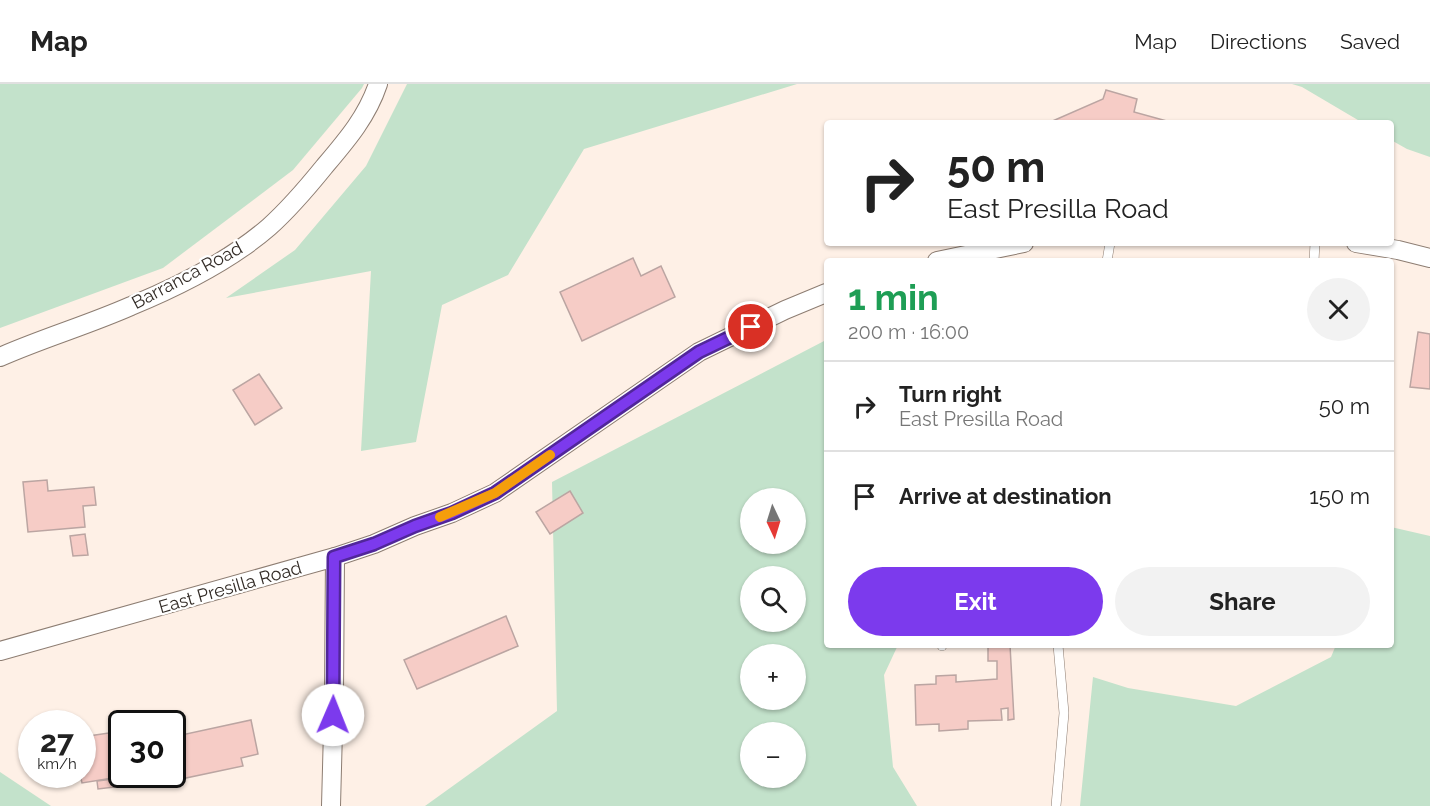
<!DOCTYPE html>
<meta charset="utf-8">
<style>
:root{--surface:#fff;--page:#f2f2f2;--text:#222;--muted:#767676;--line:#e0e0e0;--accent:#7c3aed}
body{margin:0;font-family:Raleway,sans-serif;background:var(--page);color:var(--text);height:100vh;display:flex;flex-direction:column;font-size:22px;white-space:nowrap}
*{box-sizing:border-box;margin:0}
p{font-size:20px;color:var(--muted)}
.icon{flex:none;width:33px;height:33px;fill:none;stroke:currentColor;stroke-width:2;stroke-linecap:round;stroke-linejoin:round}
.map{position:relative;flex:1;overflow:hidden}
.panel{position:absolute;left:824px;top:174px;width:570px;height:390px;display:flex;flex-direction:column;background:var(--surface);border-radius:6px;box-shadow:0 2px 4px #0004}
.panel>*{flex:none}
.banner{position:absolute;left:824px;top:36px;width:570px;height:126px;border-radius:6px;box-shadow:0 2px 4px #0004;background:#fff;color:var(--text);overflow:hidden}
.needle{width:39px;rotate:176deg}
.buttons{position:absolute;left:740px;top:404px;display:grid;gap:12px}
.buttons a{display:grid;place-items:center;width:66px;height:66px;border-radius:50%;background:var(--surface);box-shadow:0 2px 4px #0004;font-size:30px}
.speed{position:absolute;left:18px;top:626px;display:flex;gap:12px;font-size:30px;font-weight:700;text-align:center}
.speed>*{display:grid;place-content:center;width:78px;height:78px;border-radius:50%;background:var(--surface);box-shadow:0 2px 4px #0004;line-height:1}
.speed small{font-size:15px;font-weight:400}
.speed .limit{border:3px solid #111;border-radius:9px;background:#fff;color:#111}
.pin{position:absolute;display:grid;place-items:center;width:51px;height:51px;color:#fff;margin:-26px;border:3px solid #fff;border-radius:50%;box-shadow:0 2px 6px #0007}
.me{position:absolute;width:66px;margin:-33px;rotate:1deg;stroke-linejoin:round;filter:drop-shadow(0 0 4px #0008)}
.turn{display:flex;align-items:center;gap:21px;height:126px;padding:0 24px;font-size:27px}
.turn .icon{width:78px;height:78px;stroke-width:2.5}
.turn b{display:block;font-size:42px;line-height:51px}
.round{display:grid;place-items:center;flex:none;width:63px;height:63px;border-radius:32px;background:var(--page)}
.summary{display:flex;align-items:center;justify-content:space-between;height:102px;padding:0 24px}
h1{font-size:36px;font-weight:700;line-height:45px;color:#1e9e55}
.action{display:flex;gap:12px;margin-top:auto;padding:12px 24px}
.action a{flex:1;height:69px;border-radius:36px;background:var(--accent);color:#fff;font-size:24px;font-weight:700;line-height:69px;text-align:center}
.action a+a{background:var(--page);color:var(--text)}
ul{padding:0;list-style:none}
li{display:flex;align-items:center;gap:18px;height:90px;padding:0 24px;border-top:2px solid var(--line)}
li div{flex:1}
li b{display:block;font-size:22px}
li em{font-style:normal}
header{display:flex;align-items:center;gap:36px;box-sizing:border-box;height:84px;padding:0 30px;background:var(--surface);border-bottom:2px solid var(--line)}
header strong{font-size:28px}
nav{display:flex;gap:33px;margin-inline-start:auto;font-size:21px}
.map>svg:first-child{display:block}
.green{fill:#c3e2cb;fill-rule:evenodd}
.building{fill:#f6ccc6;stroke:#bba5a2;stroke-width:1.5}
.lines{fill:none;stroke-linecap:round;stroke-linejoin:round}
.service-casing{stroke:#8d7d72;stroke-width:10}
.minor-casing{stroke:#8d7d72;stroke-width:20}
.service{stroke:#fff;stroke-width:9}
.minor{stroke:#fff;stroke-width:18}
.route-casing{stroke:#51269a;stroke-width:15}
.route{stroke:#7c3aed;stroke-width:10}
.slow{stroke:#f59e0b;stroke-width:10}
.labels{text-anchor:middle;dominant-baseline:central;stroke-width:4.5;stroke-linejoin:round;paint-order:stroke}
.street-label{font-size:18px;fill:#332c27;stroke:#fff}
</style>
<header>
<strong>Map</strong>
<nav><a>Map</a><a>Directions</a><a>Saved</a></nav>
</header>
<div class="map">
<svg width="1430" height="722" viewBox="0 0 1430 722">
<rect width="100%" height="100%" fill="#fef0e6"/>
<g class="green">
<path d="M0,0h364l-2,4 -69,82 -130,98 -163,60z"/>
<path d="M407,0h390l-213,65 -76,126 -66,30 -26,137 -55,9 10,-180 -145,27 69,-48 71,-84z"/>
<path d="M1292,0h138v73l-23,-8 -16,-9 -1,-17h-27l-61,-36z"/>
<path d="M826,256v305h72l-14,30 9,92 24,39h-492l132,-95 -5,-229zM750,414h45v45h-45zM750,492h45v45h-45zM750,570h45v45h-45zM750,648h45v45h-45z"/>
<path d="M1391,443l39,9v270h-350l13,-129 35,11 108,18 95,-49 5,-12h54z"/>
<path d="M0,688l51,34h-51z"/>
</g>
<g class="building">
<path d="M1106,6l31,9 -3,13 40,11h-126l55,-24z"/>
<path d="M633,174l8,18 20,-10 14,31 -93,44 -22,-49z"/>
<path d="M1418,248l12,2v55l-20,-2z"/>
<path d="M259,290l23,34 -27,17 -22,-35z"/>
<path d="M47,396l1,11 46,-4 2,18 -13,1 2,21 -57,5 -5,-50z"/>
<path d="M570,407l13,22 -33,21 -14,-22z"/>
<path d="M85,450l3,21 -15,1 -3,-20z"/>
<path d="M506,532l12,30 -101,43 -13,-29z"/>
<path d="M1010,561l4,74 -6,1v-12l-7,1 1,11 -34,1v8l-29,2v-7l-23,1 -1,-40 21,-1v-8l20,-1v7l41,-3v-18h-9v-15z"/>
<path d="M251,636l7,34 -17,4 2,8 -62,13 -4,-16 -5,1v-27z"/>
<path d="M122,647v43h9v1l-49,8 -2,-9h2v-37z"/>
<path d="M130,693l1,8 -33,4 -1,-8z"/>
</g>
<g class="lines">
<g class="service-casing">
<g id="service">
<path d="M1107,177l3,-18"/>
<path d="M1314,177l1,-18"/>
<path d="M942,562v-1"/>
<path d="M1056,722l8,-93 -6,-68"/>
</g>
</g>
<g class="minor-casing">
<g id="minor">
<path d="M1356,159l42,7 32,8"/>
<path d="M937,177l87,-18"/>
<path d="M0,273c43,-19 88,-32 131,-51 46,-19 100,-46 138,-79 20,-18 38,-39 55,-60 22,-26 43,-50 54,-83"/>
<path d="M0,567l335,-94 39,-13 41,-18 37,-13 43,-20 204,-141 86,-42 41,-17"/>
<path d="M331,722l3,-114 1,-135"/>
</g>
</g>
<use href="#service" class="service"/>
<use href="#minor" class="minor"/>
</g>
<g class="lines">
<g class="route-casing">
<path id="route" d="M333,631l1,-158 40,-13 41,-18 37,-13 43,-20 204,-141 52,-25"/>
</g>
<use href="#route" class="route"/>
<path class="slow" d="M440,433l55,-24 55,-38"/>
</g>
<g class="labels">
<g class="street-label">
<text transform="translate(187 191) rotate(-28)">Barranca Road</text>
<text transform="translate(230 503) rotate(-16)">East Presilla Road</text>
</g>
</g>
</svg>
<div class="buttons">
<a><svg class="needle" viewBox="-14 -14 28 28"><path d="M0-13l5 13h-10z" fill="#e53935"/><path d="M0 13l5-13h-10z" fill="#767676"/></svg></a>
<a><svg class="icon" aria-label="search" viewBox="0 0 24 24"><circle cx="10" cy="10" r="6"/><path d="M15 15l6 6"/></svg></a>
<a>+</a>
<a>−</a>
</div>
<div class="speed"><div>27<small>km/h</small></div><div class="limit">30</div></div>
<div class="pin" style="left:751px;top:243px;background:#d93025"><svg class="icon" aria-label="arrive" viewBox="0 0 24 24"><path d="M6 21V4h12l-3 4 3 4H6"/></svg></div>
<svg class="me" style="left:333px;top:631px" viewBox="-20 -20 40 40"><circle r="19" fill="#fff"/><path d="M0-13L10 11 0 6-10 11z" fill="#7c3aed"/></svg>
<div class="banner">
<div class="turn"><svg class="icon" aria-label="right" viewBox="0 0 24 24"><path d="M7 20v-9h11M14 6l5 5-5 5"/></svg><div><b>50 m</b>East Presilla Road</div></div>
</div>
<section class="panel">
<div class="summary"><div><h1>1 min</h1><p>200 m · 16:00</p></div><a class="round"><svg class="icon" aria-label="close" viewBox="0 0 24 24"><path d="M6 6l12 12M18 6L6 18"/></svg></a></div>
<ul>
<li><svg class="icon" aria-label="right" viewBox="0 0 24 24"><path d="M7 20v-9h11M14 6l5 5-5 5"/></svg><div><b>Turn right</b><p>East Presilla Road</p></div><em>50 m</em></li>
<li><svg class="icon" aria-label="arrive" viewBox="0 0 24 24"><path d="M6 21V4h12l-3 4 3 4H6"/></svg><div><b>Arrive at destination</b></div><em>150 m</em></li>
</ul>
<div class="action"><a>Exit</a><a>Share</a></div>
</section>
</div>
